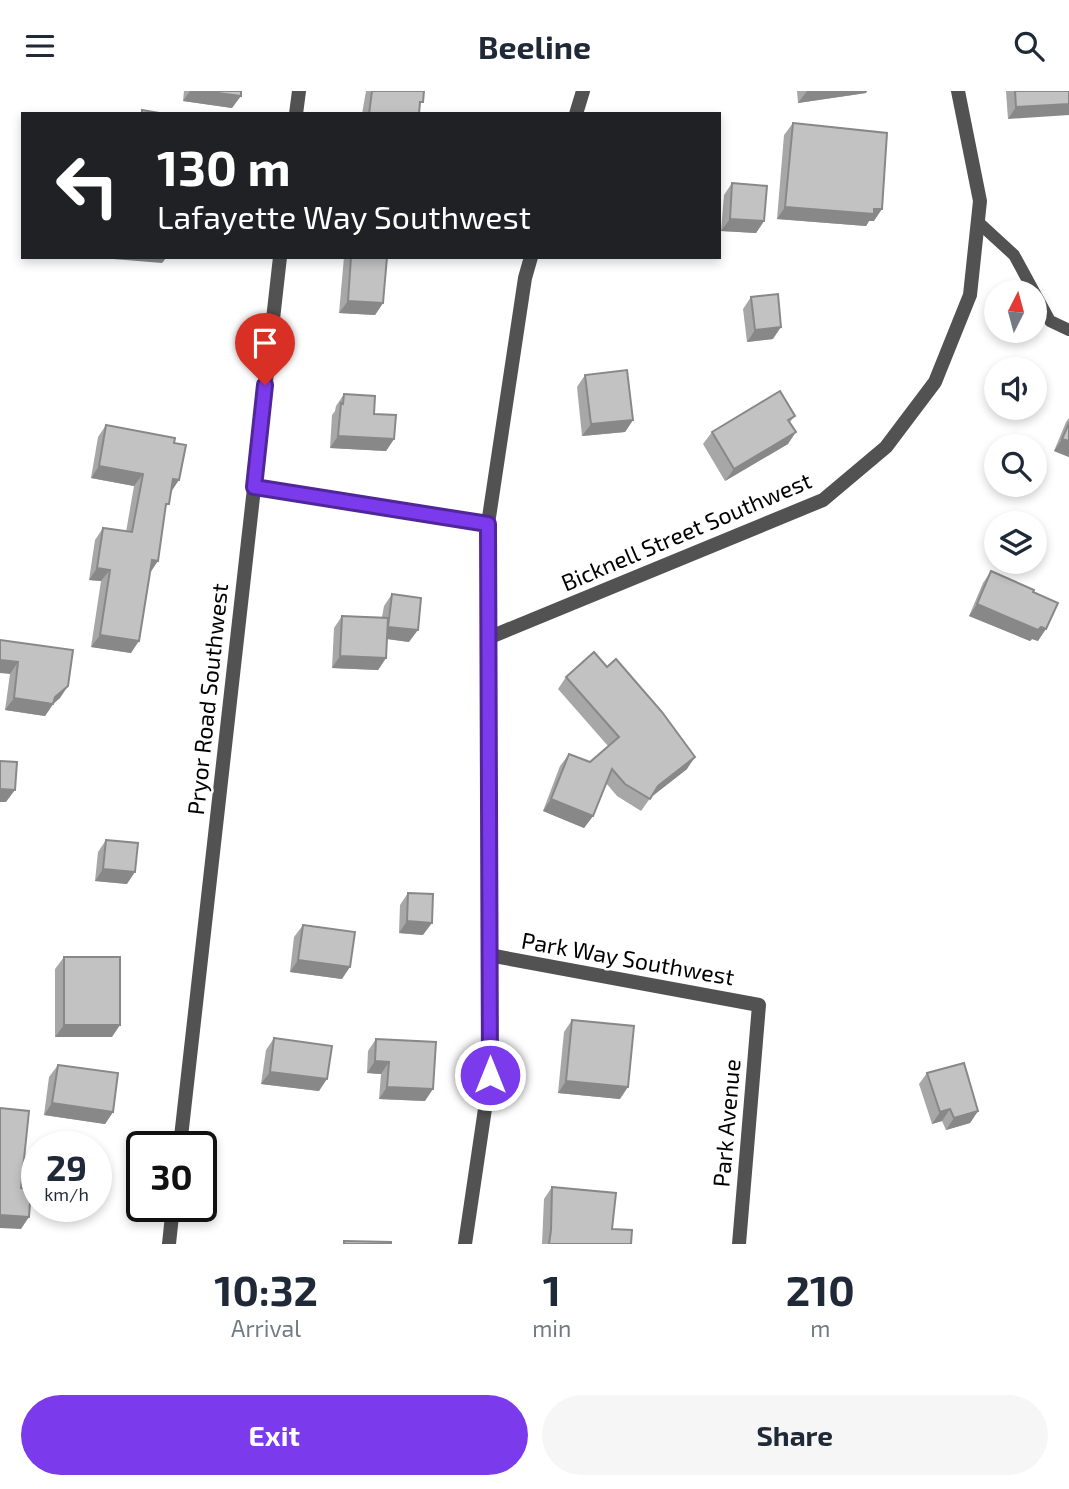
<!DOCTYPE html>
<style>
:root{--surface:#fff;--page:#f6f6f7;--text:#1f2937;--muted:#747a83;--accent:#7c3aed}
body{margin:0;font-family:"Exo 2",sans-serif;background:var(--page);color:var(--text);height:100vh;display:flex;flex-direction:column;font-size:26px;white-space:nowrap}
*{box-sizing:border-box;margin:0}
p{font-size:23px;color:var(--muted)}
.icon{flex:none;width:38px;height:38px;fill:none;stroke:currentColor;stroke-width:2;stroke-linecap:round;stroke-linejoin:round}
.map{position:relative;height:1153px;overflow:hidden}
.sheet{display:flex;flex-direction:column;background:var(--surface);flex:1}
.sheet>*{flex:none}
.banner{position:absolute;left:21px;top:21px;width:700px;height:147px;border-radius:0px;box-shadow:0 4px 10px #0003;background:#202124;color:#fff;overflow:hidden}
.needle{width:46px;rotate:6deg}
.controls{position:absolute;left:984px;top:189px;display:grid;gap:14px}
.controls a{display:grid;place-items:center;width:63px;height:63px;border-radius:50%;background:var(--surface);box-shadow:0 4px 10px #0003;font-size:35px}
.speed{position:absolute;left:21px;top:1040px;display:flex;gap:14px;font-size:35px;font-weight:700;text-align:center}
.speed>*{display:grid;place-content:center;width:91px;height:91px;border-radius:50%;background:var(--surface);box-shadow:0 4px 10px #0003;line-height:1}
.speed small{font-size:18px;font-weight:400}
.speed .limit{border:4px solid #111;border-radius:10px;background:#fff;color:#111}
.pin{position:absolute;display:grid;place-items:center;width:60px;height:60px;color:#fff;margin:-72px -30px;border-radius:50% 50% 50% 0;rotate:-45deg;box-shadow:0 0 7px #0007}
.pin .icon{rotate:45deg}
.me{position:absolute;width:77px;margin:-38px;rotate:0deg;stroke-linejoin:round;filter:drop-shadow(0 0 5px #0008)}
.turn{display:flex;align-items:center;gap:24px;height:147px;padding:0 21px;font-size:32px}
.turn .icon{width:91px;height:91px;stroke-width:2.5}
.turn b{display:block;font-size:49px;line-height:60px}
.eta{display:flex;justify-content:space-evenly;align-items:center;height:119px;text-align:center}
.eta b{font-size:42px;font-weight:700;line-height:49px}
.action{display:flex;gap:14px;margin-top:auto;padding:14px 21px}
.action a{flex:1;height:80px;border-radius:42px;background:var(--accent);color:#fff;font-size:28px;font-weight:700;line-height:80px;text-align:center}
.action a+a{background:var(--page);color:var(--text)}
header{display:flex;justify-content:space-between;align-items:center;height:91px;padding:0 21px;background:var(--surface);font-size:32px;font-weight:700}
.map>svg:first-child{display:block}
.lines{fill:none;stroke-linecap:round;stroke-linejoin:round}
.lane{stroke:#525252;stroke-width:12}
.street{stroke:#525252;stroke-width:14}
.wall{fill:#a7a7a7}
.shaded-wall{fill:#888}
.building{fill:#c2c2c2;stroke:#888;stroke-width:2}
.route-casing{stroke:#51269a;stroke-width:18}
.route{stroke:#7c3aed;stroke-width:12}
.labels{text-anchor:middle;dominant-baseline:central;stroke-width:5;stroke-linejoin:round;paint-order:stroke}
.street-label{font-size:23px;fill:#000;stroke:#fff}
</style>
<header><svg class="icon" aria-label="menu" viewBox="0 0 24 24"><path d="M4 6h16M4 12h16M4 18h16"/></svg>Beeline<svg class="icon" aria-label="search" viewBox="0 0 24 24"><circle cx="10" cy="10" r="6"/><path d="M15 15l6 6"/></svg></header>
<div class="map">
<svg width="1069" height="1153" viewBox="0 0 1069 1153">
<rect width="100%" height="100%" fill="#fff"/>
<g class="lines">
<path class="lane" d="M978,131l36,33 36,66 19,9"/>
<g class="street">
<path d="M296,23l3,-23"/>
<path d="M576,23l7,-23"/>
<path d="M254,396l234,37"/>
<path d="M488,547l335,-138 63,-53 49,-65 35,-87 10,-94 -22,-110"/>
<path d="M489,864l270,50 -20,239"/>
<path d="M180,1055l100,-889"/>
<path d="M169,1153l4,-38"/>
<path d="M465,1153l25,-169 -2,-551 37,-246 6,-21"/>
</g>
</g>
<g class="wall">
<path d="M184,0h57l-9,17 -49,-7z"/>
<path d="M366,0h58l-4,16 -1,7h-57z"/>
<path d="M797,0h70l-1,2 -68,10z"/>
<path d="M1006,0h63l-61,28z"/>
<path d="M793,32l81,98h-5l-3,5 -89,-7 7,-84z"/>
<path d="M732,92l32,38 -8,12 -35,-2 3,-36z"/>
<path d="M344,166h43l-4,46 -8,12 -36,-2z"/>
<path d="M751,206l22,42 -26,3 -4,-33z"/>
<path d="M585,284l48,45 -8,12 -43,4 -5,-49z"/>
<path d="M344,303l30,20 20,25 -8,12 -56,-3 2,-33 3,-4 1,-5z"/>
<path d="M795,325l-5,6 -2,22 -63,37 -22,-37 9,-12z"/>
<path d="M1069,327v39l-15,-6 12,-29z"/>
<path d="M106,334l65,67 -6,17 -34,144 -40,-6 10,-66 -12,-1 6,-40 8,-12 23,4 8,-46 -43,-8 7,-41z"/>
<path d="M991,480l42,21 5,49 -6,-2 -2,2 -61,-25 14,-33z"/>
<path d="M392,503l17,48 -22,-3 -1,19 -8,12 -46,-2 2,-40 8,-12 40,1 2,-11z"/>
<path d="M0,549l60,58 -6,5 -9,13 -40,-6 5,-36z"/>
<path d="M566,586l121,92 -36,28 -10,14 -24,-15 -11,-13 -13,33 -9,12 -41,-17 17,-45 9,-12 21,8 18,-16 -50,-57z"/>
<path d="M106,749l21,44 -32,-3 3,-29z"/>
<path d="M408,802l15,42 -24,-2 1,-28z"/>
<path d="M303,834l39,54 -52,-7 4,-35z"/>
<path d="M64,866l48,80h-57v-68z"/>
<path d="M572,929l48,79 -62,-6 6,-61z"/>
<path d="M274,947l45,53 -58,-7 5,-34z"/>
<path d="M376,948l49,62 -46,-2 2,-25 -14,-1 1,-22z"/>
<path d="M58,974l55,47 -8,12 -61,-9 5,-38z"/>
<path d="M927,982l51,38 -8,12 -24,7 -4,-9 -10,3 -13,-40z"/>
<path d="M552,1096l60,42 19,15h-89l2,-45z"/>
</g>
<g class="shaded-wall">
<path d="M190,0h13l38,5 -9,12 -49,-7z"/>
<path d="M807,0h60l-1,2 -68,10z"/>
<path d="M1069,13v11l-61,4 8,-12z"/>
<path d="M785,116l89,2h8l-8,12h-5l-3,5 -89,-7z"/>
<path d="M730,128l34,2 -8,12 -35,-2z"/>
<path d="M114,166h53l-5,6 -49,-4z"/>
<path d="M348,210l35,2 -8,12 -36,-2z"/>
<path d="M781,236l-8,12 -26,3 8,-12z"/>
<path d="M633,329l-8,12 -43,4 9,-12z"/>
<path d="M796,341l-8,12 -63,37 9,-12z"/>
<path d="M338,345l56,3 -8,12 -56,-3z"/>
<path d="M1062,348l7,2v16l-15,-6z"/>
<path d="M99,375l44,8 -9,12 -43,-8z"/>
<path d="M173,388l6,1 -8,12z"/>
<path d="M152,469l6,1 -8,12z"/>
<path d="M97,477l13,2 -9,11 -12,-1z"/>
<path d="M977,513l64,23 5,2 -8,12 -6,-2 -2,2 -61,-25z"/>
<path d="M388,536l30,3 -9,12 -29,-4z"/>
<path d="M100,544l39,6 -8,12 -40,-6z"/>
<path d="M340,565l46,2 -8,12 -46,-2z"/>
<path d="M0,569l18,2 -8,12 -10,-1z"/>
<path d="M68,595l-8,12 -7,6 -8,12 -40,-6 9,-12 41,-1z"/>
<path d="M695,666l-8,12 -37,29 8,-12z"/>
<path d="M0,698l15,1 -9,12h-6z"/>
<path d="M551,708l42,17 -9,12 -41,-17z"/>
<path d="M103,778l32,3 -8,12 -32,-3z"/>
<path d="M407,830l25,2 -9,12 -24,-2z"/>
<path d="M298,869l52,7 -8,12 -52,-7z"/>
<path d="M64,934h56l-8,12h-57z"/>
<path d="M375,970l14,1 -8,12 -14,-1z"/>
<path d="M270,981l57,7 -8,12 -58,-7z"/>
<path d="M566,990l62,6 -8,12 -62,-6z"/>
<path d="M387,996l46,2 -8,12 -46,-2z"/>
<path d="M52,1012l61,9 -8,12 -61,-9z"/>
<path d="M950,1018l-8,12 -10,3 8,-12z"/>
<path d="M978,1020l-8,12 -24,7 8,-12z"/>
<path d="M0,1124l29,2 -8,12 -21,-1z"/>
</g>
<g class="building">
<path d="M203,0h38v5z"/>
<path d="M372,0h52l-1,11h-3l-1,12h-50z"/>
<path d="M1015,0h54v13l-53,3z"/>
<path d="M142,19l23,4h-23z"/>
<path d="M793,32l94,10 -5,76h-8v5l-89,-7z"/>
<path d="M732,92l35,3 -3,35 -34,-2z"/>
<path d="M351,166h36l-4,46 -35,-2z"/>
<path d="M778,203l3,33 -26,3 -4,-33z"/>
<path d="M627,279l6,50 -42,4 -6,-49z"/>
<path d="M780,300l15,25 -7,4 8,12 -62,37 -22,-37z"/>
<path d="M344,303l31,2 -1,18 22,1 -2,24 -56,-3 3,-33 2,1z"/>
<path d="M1069,332v18l-7,-2z"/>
<path d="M106,334l69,13 -1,5 12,2 -7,35 -6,-1 -4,25h-3l-8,57 -6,-1 -13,81 -39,-6 10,-65 -13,-2 6,-40 29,4 11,-58 -44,-8z"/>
<path d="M991,480l43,19 -1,2 25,11 -12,26 -5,-2 -3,3 -61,-26z"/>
<path d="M392,503l29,4 -3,32 -30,-3z"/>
<path d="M342,525l46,2 -2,40 -46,-2z"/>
<path d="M0,549l73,10 -5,36 -13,11 -2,7 -39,-6 4,-36 -18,-2z"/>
<path d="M594,561l13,15 9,-8 46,53 33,45 -37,29 -8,13 -25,-15 -13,-15 -19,47 -42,-17 18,-45 21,8 29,-25 -53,-60z"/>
<path d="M0,670l17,1 -2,28 -15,-1z"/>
<path d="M106,749l32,3 -3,29 -32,-3z"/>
<path d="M408,802l25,1 -1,29 -25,-2z"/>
<path d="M303,834l52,7 -5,35 -52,-7z"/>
<rect x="64" y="866" width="56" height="68"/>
<path d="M572,929l62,6 -6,61 -62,-6z"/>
<path d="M274,947l58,8 -5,33 -57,-7z"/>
<path d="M376,948l60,3 -3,47 -46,-2 2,-25 -14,-1z"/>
<path d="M964,972l14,48 -24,7 -4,-9 -10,3 -13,-39z"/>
<path d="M58,974l60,8 -5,39 -61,-9z"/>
<path d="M0,1017l29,3 -8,77 10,1 -2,28 -29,-2z"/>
<path d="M552,1096l64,6 -4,36 20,1 -1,14h-82l2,-14z"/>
<path d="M344,1150l47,1v2h-47z"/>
</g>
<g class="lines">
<g class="route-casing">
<path id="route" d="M265,294l-11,102 234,37 2,551"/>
</g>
<use href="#route" class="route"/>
</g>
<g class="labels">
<g class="street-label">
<text transform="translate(686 440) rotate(-23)">Bicknell Street Southwest</text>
<text transform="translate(207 608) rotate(-84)">Pryor Road Southwest</text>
<text transform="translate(628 867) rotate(10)">Park Way Southwest</text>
<text transform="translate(726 1032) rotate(-85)">Park Avenue</text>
</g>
</g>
</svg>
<div class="controls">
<a><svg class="needle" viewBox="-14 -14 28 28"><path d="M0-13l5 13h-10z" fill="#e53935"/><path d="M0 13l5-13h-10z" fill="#747a83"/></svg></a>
<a><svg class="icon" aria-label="sound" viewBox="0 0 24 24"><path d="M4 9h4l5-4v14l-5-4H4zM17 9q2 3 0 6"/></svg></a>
<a><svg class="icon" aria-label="search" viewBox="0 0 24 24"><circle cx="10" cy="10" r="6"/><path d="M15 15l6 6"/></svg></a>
<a><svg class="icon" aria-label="layers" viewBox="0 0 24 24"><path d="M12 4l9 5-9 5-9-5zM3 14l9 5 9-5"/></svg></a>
</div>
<div class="speed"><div>29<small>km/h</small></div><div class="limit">30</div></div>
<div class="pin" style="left:265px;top:294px;background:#d93025"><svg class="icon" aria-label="arrive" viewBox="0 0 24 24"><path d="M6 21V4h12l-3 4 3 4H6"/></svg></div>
<svg class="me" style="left:490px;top:984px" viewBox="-20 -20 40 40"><circle r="17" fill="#7c3aed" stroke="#fff" stroke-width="3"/><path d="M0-11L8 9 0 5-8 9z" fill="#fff"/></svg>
<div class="banner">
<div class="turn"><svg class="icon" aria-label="left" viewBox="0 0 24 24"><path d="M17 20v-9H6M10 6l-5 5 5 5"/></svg><div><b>130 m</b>Lafayette Way Southwest</div></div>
</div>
</div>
<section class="sheet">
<div class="eta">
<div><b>10:32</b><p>Arrival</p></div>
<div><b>1</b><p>min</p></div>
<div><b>210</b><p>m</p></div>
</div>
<div class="action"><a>Exit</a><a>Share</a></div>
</section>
